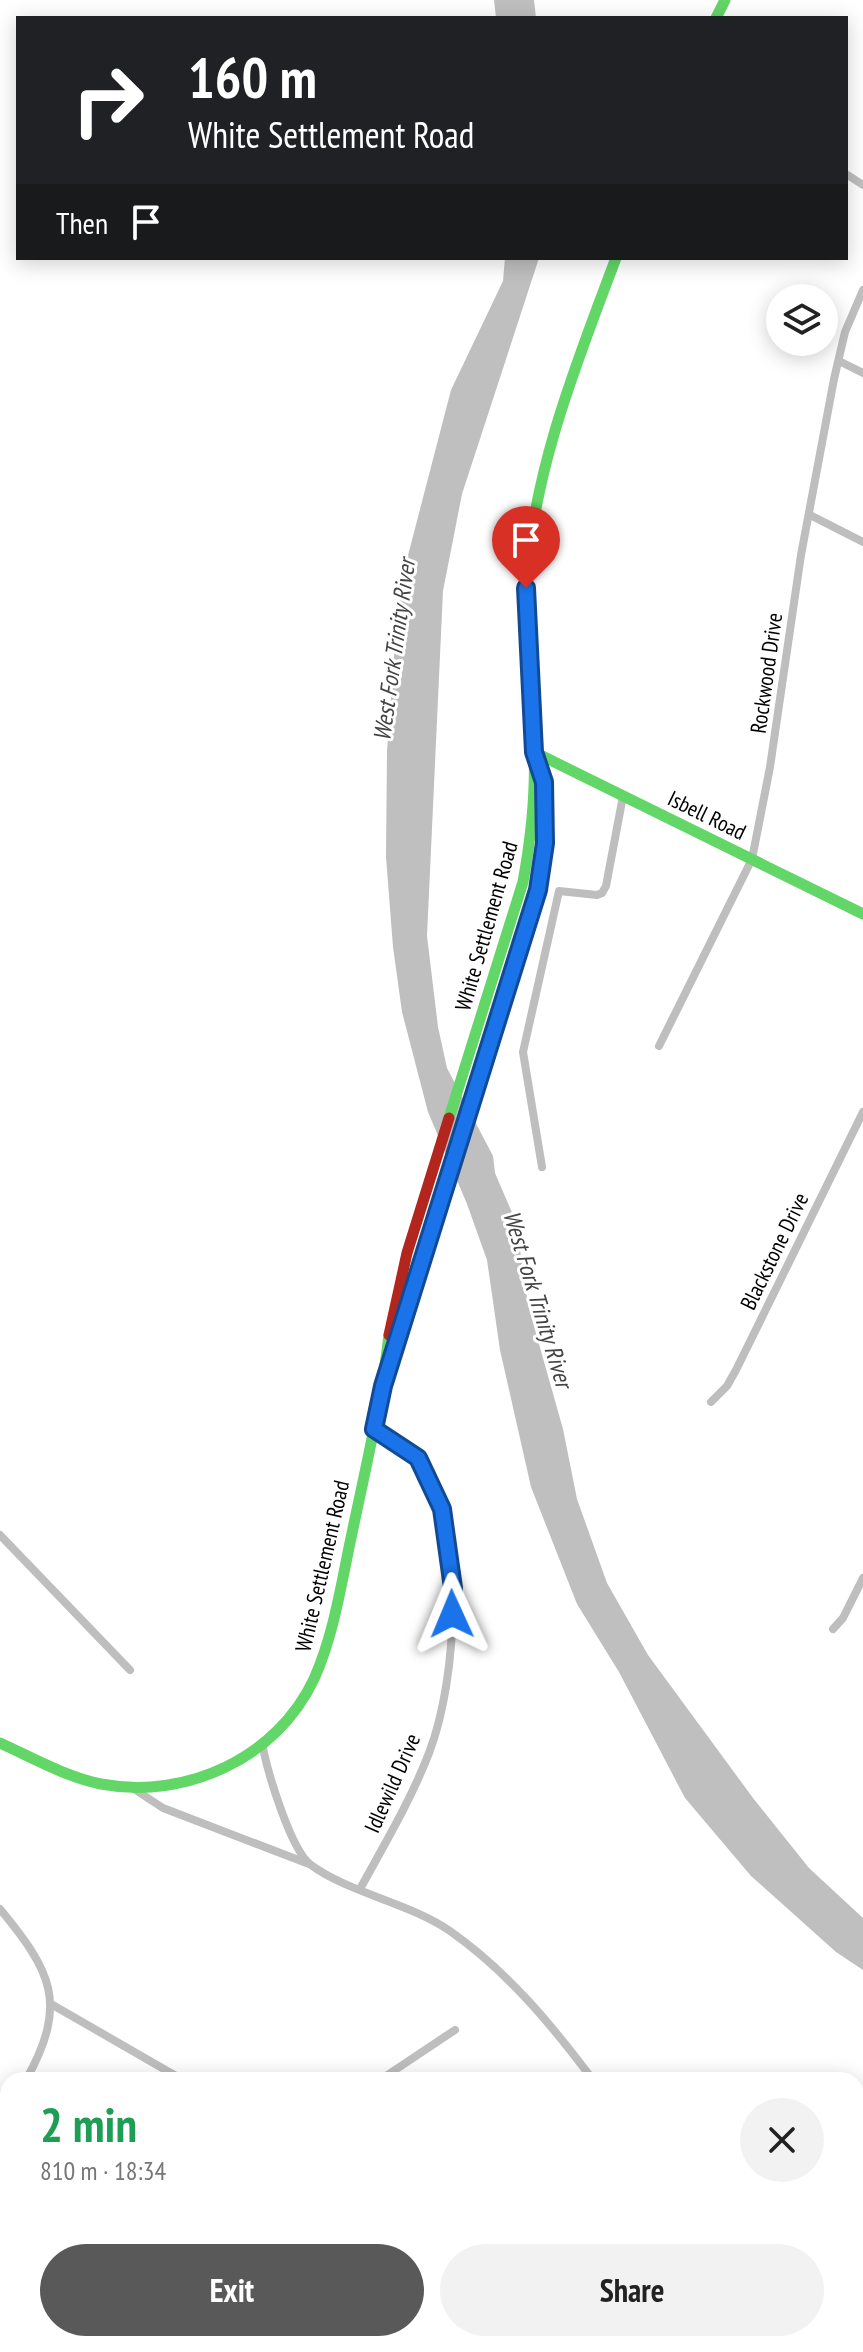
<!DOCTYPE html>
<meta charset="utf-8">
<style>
:root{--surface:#fff;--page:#f2f2f2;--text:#222;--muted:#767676;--accent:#595959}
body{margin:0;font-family:"PT Sans Narrow",sans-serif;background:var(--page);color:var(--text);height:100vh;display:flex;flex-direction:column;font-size:30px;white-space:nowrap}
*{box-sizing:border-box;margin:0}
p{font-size:26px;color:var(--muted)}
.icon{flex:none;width:44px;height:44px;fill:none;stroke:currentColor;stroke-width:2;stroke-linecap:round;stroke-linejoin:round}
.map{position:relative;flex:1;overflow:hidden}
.sheet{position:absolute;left:0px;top:2072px;width:864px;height:280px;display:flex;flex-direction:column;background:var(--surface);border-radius:24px 24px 0 0;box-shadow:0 4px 20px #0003}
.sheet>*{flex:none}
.guide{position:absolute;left:16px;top:16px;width:832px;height:244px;border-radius:0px;box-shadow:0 4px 20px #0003;background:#202124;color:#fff;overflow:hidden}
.buttons{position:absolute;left:766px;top:284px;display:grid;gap:16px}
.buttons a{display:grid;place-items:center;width:72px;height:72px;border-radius:50%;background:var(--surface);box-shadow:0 4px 20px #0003;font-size:40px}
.pin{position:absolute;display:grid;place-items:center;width:68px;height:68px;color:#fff;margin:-82px -34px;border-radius:50% 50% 50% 0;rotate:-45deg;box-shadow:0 0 8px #0007}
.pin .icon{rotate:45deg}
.me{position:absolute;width:88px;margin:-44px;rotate:359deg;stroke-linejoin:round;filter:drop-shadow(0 0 6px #0008)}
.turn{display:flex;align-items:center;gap:28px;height:168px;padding:0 40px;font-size:36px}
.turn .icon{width:104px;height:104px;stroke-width:2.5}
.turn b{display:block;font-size:56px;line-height:68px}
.then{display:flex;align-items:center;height:76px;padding:0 40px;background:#0003;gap:16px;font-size:30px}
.round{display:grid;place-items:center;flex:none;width:84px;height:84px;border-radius:42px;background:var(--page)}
.overview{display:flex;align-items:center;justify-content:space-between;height:136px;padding:0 40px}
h1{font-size:48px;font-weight:600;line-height:60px;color:#1e9e55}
.primary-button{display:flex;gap:16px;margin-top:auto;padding:16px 40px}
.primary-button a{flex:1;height:92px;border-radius:48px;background:var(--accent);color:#fff;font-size:32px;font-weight:600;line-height:92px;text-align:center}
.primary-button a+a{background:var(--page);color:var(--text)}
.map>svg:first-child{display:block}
.water{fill:#bfbfbf}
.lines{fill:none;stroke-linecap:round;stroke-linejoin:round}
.street{stroke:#bebebe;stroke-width:8}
.fast{stroke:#63d668;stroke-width:11}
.slow{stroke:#ff974d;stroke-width:11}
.jam{stroke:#b3261e;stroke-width:11}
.route-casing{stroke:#114b97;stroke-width:20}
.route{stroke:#1a73e8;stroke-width:14}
.labels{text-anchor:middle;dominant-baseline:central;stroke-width:6;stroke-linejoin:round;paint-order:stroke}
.street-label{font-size:22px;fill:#000;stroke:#fff}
.water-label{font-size:24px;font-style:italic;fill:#444;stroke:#fff}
</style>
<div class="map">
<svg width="863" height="2352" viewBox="0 0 863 2352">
<rect width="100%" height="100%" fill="#fff"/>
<g class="water">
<path d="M494,0h40l2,18h-40z"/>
<path d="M505,258h34l-77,236 -19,97 -16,345 11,91 9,41 46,88 2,17 21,49 12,83 35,124 14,70 30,84 41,72 105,143 56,70 54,50v52l-27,-18 -85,-76 -66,-78 -66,-126 -42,-68 -46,-117 -31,-137 -13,-90 -20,-56 -39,-92 -26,-100 -9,-65 -7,-90 1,-106 12,-161 52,-200 52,-109z"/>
</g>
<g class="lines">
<g class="street">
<path d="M846,174l17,11"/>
<path d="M839,361l24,12"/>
<path d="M810,515l53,27"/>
<path d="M659,1046l93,-187 18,-92 31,-212 33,-176 11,-47 18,-42"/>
<path d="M542,1167l-19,-115 36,-161 38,4 5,-2 4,-7 17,-90"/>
<path d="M711,1402l16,-16 9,-16 127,-258"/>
<path d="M0,1535l130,135"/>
<path d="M833,1629l10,-11 20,-40"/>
<path d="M263,1748c5,25 28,103 48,117 38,28 99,38 139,66 57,40 101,93 143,149"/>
<path d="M134,1789l29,19 146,56"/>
<path d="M360,1889c24,-44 51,-89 69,-136 29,-76 37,-223 -10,-292 -9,-13 -32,-23 -45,-32"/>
<path d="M0,1909c51,62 69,94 26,171"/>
<path d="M51,2004l132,76"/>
<path d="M380,2080l75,-50"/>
<path d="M0,2128l8,-15"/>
<path d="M0,2146l8,4"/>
<path d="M856,2172l7,1"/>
<path d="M856,2260h7"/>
<path d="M0,2317l8,4"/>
<path d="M52,2344l15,8"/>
<path d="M546,2352l1,-8"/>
<path d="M694,2352l3,-8"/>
</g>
<g class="fast">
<path d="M716,18l9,-18"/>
<path d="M534,752l329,162"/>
<path d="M449,1118l74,-236c8,-44 13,-88 11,-133 -2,-55 -12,-109 -8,-164 7,-114 50,-221 90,-327"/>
<path d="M0,1743c33,15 66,34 101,41 85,16 176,-26 213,-105 20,-45 27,-94 37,-141 14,-67 30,-134 38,-203"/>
</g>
<path class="slow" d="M495,1028c27,-86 67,-177 42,-268"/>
<g class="jam">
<path d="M389,1335l18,-82 42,-135"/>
<path d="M390,1366l105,-338"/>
</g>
</g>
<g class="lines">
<g class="route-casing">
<path id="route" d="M452,1614l1,-26 -11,-79 -24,-51 -44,-29 9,-43 155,-496 7,-47 -1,-61 -10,-30 -8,-164"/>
</g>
<use href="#route" class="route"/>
</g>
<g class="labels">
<g class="street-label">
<text transform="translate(766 673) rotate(-82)">Rockwood Drive</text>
<text transform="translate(707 815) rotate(26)">Isbell Road</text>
<text transform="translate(486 926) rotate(-74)">White Settlement Road</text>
<text transform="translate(774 1251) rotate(-64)">Blackstone Drive</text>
<text transform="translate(322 1566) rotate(-77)">White Settlement Road</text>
<text transform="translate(392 1783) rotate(-66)">Idlewild Drive</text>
</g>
<g class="water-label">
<text transform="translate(394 650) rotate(-82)">West Fork Trinity River</text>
<text transform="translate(538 1299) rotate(73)">West Fork Trinity River</text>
</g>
</g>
</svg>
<div class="buttons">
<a><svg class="icon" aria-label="layers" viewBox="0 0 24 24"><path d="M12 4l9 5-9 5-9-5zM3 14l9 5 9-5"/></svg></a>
</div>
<div class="pin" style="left:526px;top:588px;background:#d93025"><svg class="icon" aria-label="arrive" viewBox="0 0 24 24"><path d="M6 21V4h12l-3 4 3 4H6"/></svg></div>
<svg class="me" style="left:452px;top:1614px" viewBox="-20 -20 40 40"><path d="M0-17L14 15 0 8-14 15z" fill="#1a73e8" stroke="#fff" stroke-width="4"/></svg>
<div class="guide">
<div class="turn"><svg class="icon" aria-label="right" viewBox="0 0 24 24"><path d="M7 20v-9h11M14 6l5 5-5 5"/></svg><div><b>160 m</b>White Settlement Road</div></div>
<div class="then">Then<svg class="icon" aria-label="arrive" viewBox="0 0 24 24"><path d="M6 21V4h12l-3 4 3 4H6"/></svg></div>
</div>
<section class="sheet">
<div class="overview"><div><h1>2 min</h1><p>810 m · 18:34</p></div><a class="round"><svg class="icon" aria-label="close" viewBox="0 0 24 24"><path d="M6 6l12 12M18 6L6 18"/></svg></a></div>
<div class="primary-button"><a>Exit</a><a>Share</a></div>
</section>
</div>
